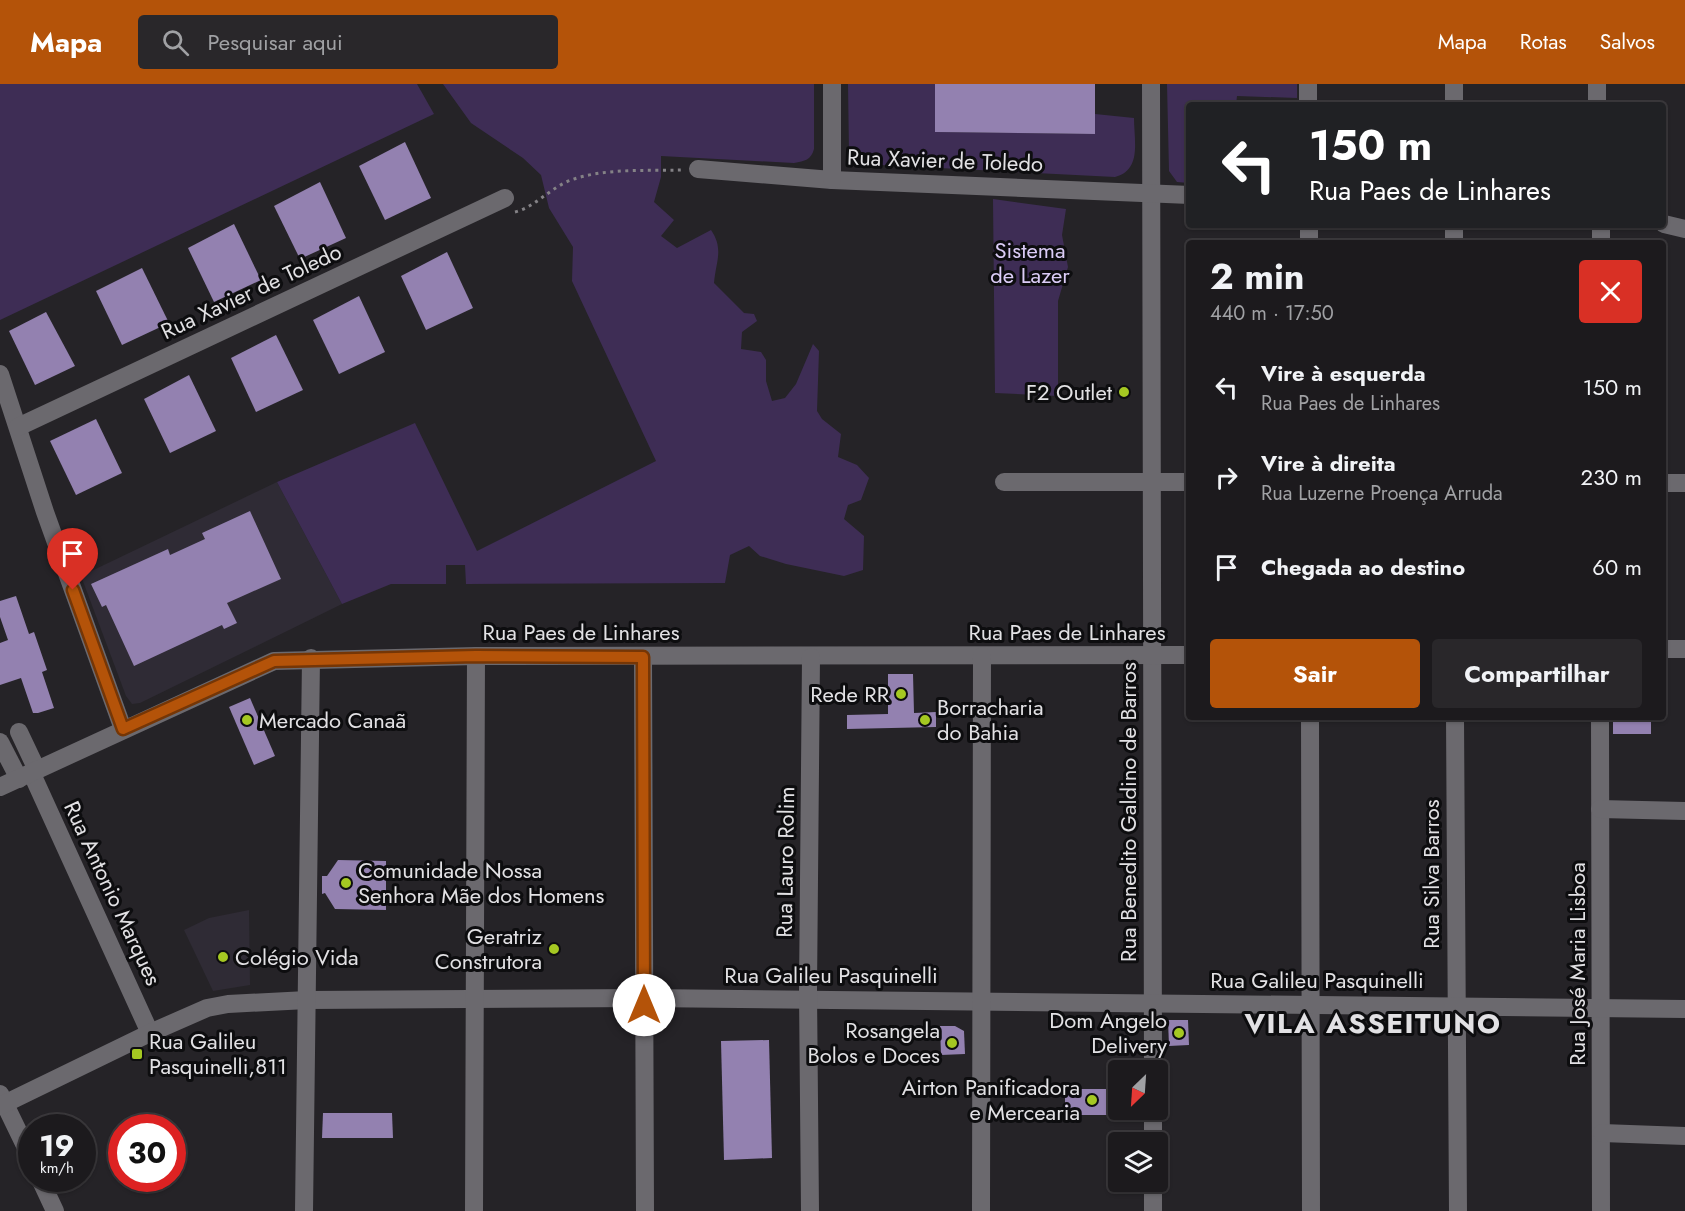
<!DOCTYPE html>
<html lang="pt">
<meta charset="utf-8">
<style>
:root{--surface:#1c1a1d;--page:#29272a;--text:#f1f3f6;--muted:#a0a1a4;--line:#3a383b;--accent:#b45309}
body{margin:0;font-family:Jost,sans-serif;background:var(--page);color:var(--text);height:100vh;display:flex;flex-direction:column;font-size:22px;white-space:nowrap}
*{box-sizing:border-box;margin:0}
p{font-size:20px;color:var(--muted)}
.icon{flex:none;width:33px;height:33px;fill:none;stroke:currentColor;stroke-width:2;stroke-linecap:round;stroke-linejoin:round}
.map{position:relative;flex:1;overflow:hidden}
.details{position:absolute;left:1186px;top:156px;width:480px;height:480px;display:flex;flex-direction:column;background:var(--surface);border-radius:6px;box-shadow:0 2px 4px #0004,0 0 0 2px var(--line)}
.details>*{flex:none}
.top-card{position:absolute;left:1186px;top:18px;width:480px;height:126px;border-radius:6px;box-shadow:0 2px 4px #0004,0 0 0 2px var(--line);background:#202124;color:#fff;overflow:hidden}
.needle{width:39px;rotate:205deg}
.fabs{position:absolute;left:1108px;top:976px;display:grid;gap:12px}
.fabs a{display:grid;place-items:center;width:60px;height:60px;border-radius:6px;background:var(--surface);box-shadow:0 2px 4px #0004,0 0 0 2px var(--line);font-size:30px}
.speed{position:absolute;left:18px;top:1030px;display:flex;gap:12px;font-size:30px;font-weight:700;text-align:center}
.speed>*{display:grid;place-content:center;width:78px;height:78px;border-radius:50%;background:var(--surface);box-shadow:0 2px 4px #0004,0 0 0 2px var(--line);line-height:1}
.speed small{font-size:15px;font-weight:400}
.speed .limit{border:9px solid #d22;background:#fff;color:#111}
.pin{position:absolute;display:grid;place-items:center;width:51px;height:51px;color:#fff;margin:-62px -26px;border-radius:50% 50% 50% 0;rotate:-45deg;box-shadow:0 0 6px #0007}
.pin .icon{rotate:45deg}
.me{position:absolute;width:66px;margin:-33px;rotate:0deg;stroke-linejoin:round;filter:drop-shadow(0 0 4px #0008)}
.turn{display:flex;align-items:center;gap:21px;height:126px;padding:0 24px;font-size:27px}
.turn .icon{width:78px;height:78px;stroke-width:2.5}
.turn b{display:block;font-size:42px;line-height:51px}
.round{display:grid;place-items:center;flex:none;width:63px;height:63px;border-radius:6px;background:var(--page)}
.overview{display:flex;align-items:center;justify-content:space-between;height:102px;padding:0 24px}
h1{font-size:36px;font-weight:700;line-height:45px}
.button{display:flex;gap:12px;margin-top:auto;padding:12px 24px}
.button a{flex:1;height:69px;border-radius:6px;background:var(--accent);color:#fff;font-size:24px;font-weight:700;line-height:69px;text-align:center}
.button a+a{background:var(--page);color:var(--text)}
ul{padding:0;list-style:none}
li{display:flex;align-items:center;gap:18px;height:90px;padding:0 24px}
li div{flex:1}
li b{display:block;font-size:22px}
li em{font-style:normal}
header{display:flex;align-items:center;gap:36px;box-sizing:border-box;height:84px;padding:0 30px;background:var(--accent);color:#fff}
header strong{font-size:28px}
nav{display:flex;gap:33px;margin-inline-start:auto;font-size:21px}
.search{width:420px;height:54px;background:var(--page);display:flex;align-items:center;gap:15px;box-sizing:border-box;padding:0 21px;border-radius:6px;color:var(--muted);font-size:22px}
.map>svg:first-child{display:block}
.built{fill:#2f2b35}
.green{fill:#3e2d55}
.building{fill:#9381b0}
.lines{fill:none;stroke-linecap:round;stroke-linejoin:round}
.path{stroke:#848286;stroke-width:3;stroke-dasharray:3 4.5;stroke-linecap:butt}
.minor{stroke:#6b696e;stroke-width:18}
.route-casing{stroke:#753606;stroke-width:15}
.route{stroke:#b45309;stroke-width:10}
.poi-dot{fill:#a5c822;stroke:#0d0d0f;stroke-width:2}
.labels{text-anchor:middle;dominant-baseline:central;stroke-width:6;stroke-linejoin:round;paint-order:stroke}
.street-label{font-size:22px;fill:#e2e1e4;stroke:#0d0d0f}
.park-label{font-size:22px;fill:#dbccf6;stroke:#0d0d0f}
.poi-label{font-size:22px;fill:#e2e1e4;stroke:#0d0d0f;text-anchor:end}
.district-label{font-size:28px;font-weight:bold;letter-spacing:1.5px;fill:#e2e1e4;stroke:#0d0d0f}
</style>
<header>
<strong>Mapa</strong>
<div class="search"><svg class="icon" aria-label="search" viewBox="0 0 24 24"><circle cx="10" cy="10" r="6"/><path d="M15 15l6 6"/></svg>Pesquisar aqui</div>
<nav><a>Mapa</a><a>Rotas</a><a>Salvos</a></nav>
</header>
<div class="map">
<svg width="1685" height="1127" viewBox="0 0 1685 1127">
<rect width="100%" height="100%" fill="#252327"/>
<g class="built">
<path d="M277,398l65,122 -202,99 -8,1 -6,-8 -45,-120z"/>
<path d="M249,826l1,75 -37,6 -29,-61 25,-12z"/>
</g>
<g class="green">
<path d="M0,0h417l17,30 -434,206z"/>
<path d="M443,0h371v65c-3,11 -9,12 -20,14l-133,-7v21l-7,25 20,18 -13,16 16,12 34,-18c13,19 5,31 3,53l30,30 10,1 3,7 -15,11 -1,17 20,3 5,8v21l6,20 13,-3 11,-14 17,-40 6,7 -2,60 5,8 19,15 -3,23 19,8 12,13 -8,22 -13,5 -4,14 20,17 -1,34 -19,6 -58,-12 -26,-8 -11,-10 -19,9 -5,28 -259,1 -1,-19h-19v19h-55l-49,20 -65,-122 138,-59 62,128 179,-90 -84,-180 1,-34 -24,-39 -8,-33 -18,-17 -52,-35z"/>
<path d="M848,0h87l1,48 158,2 1,-20 39,4c0,23 8,52 -19,59l-234,-12 -26,-5 -6,-7z"/>
<path d="M1167,0h130v14l-60,-2 -1,9h-46l-1,78 -12,-1 -8,-11z"/>
<path d="M993,115l73,10 -4,26 6,32 -10,34v95l-63,-3z"/>
</g>
<g class="building">
<path d="M935,0h160v50l-160,-2z"/>
<path d="M405,58l26,56 -46,22 -26,-54z"/>
<path d="M320,98l26,56 -46,21 -26,-53z"/>
<path d="M234,140l27,56 -47,22 -26,-54z"/>
<path d="M447,168l26,56 -47,22 -25,-54z"/>
<path d="M142,184l27,55 -47,22 -26,-54z"/>
<path d="M359,212l26,56 -46,22 -26,-54z"/>
<path d="M46,228l29,54 -40,19 -26,-54z"/>
<path d="M276,251l27,55 -47,22 -25,-54z"/>
<path d="M189,291l27,56 -46,22 -26,-54z"/>
<path d="M96,335l26,54 -46,22 -26,-54z"/>
<path d="M250,427l31,68 -54,24 10,20 -13,6 -2,-4 -88,41 -28,-61 -4,2 -11,-23 77,-35 2,6 35,-16 -3,-6z"/>
<path d="M16,512l13,38 5,-2 13,38 -5,2 12,36 -16,5h-5l-12,-35 -21,7v-42l8,-3 -8,-23v-16z"/>
<path d="M888,590h25l1,39 22,-1v15l-89,2v-14l41,-1z"/>
<path d="M250,614l25,58 -21,9 -25,-58z"/>
<rect x="1613" y="633" width="38" height="17"/>
<path d="M338,776l48,1v49l-51,-1 -10,-16 -3,1v-18h5z"/>
<path d="M1168,936h20l1,25 -20,1z"/>
<path d="M940,942h15l9,5 1,23 -24,1z"/>
<path d="M769,956l3,118 -48,2 -3,-119z"/>
<rect x="1065" y="1005" width="54" height="26"/>
<path d="M323,1029h69l1,25h-71z"/>
</g>
<g class="lines">
<path class="path" d="M515,128c20,-5 35,-24 56,-32 33,-12 75,-9 110,-10"/>
<g class="minor">
<path d="M1151,0l2,987"/>
<path d="M1308,0v21"/>
<path d="M1454,0v21"/>
<path d="M1597,0v21"/>
<path d="M698,85l134,11 358,15"/>
<path d="M832,96v-96"/>
<path d="M1664,140l21,5"/>
<path d="M1454,141v18"/>
<path d="M1309,159v-18"/>
<path d="M1601,159v-18"/>
<path d="M0,290l45,138 78,217"/>
<path d="M18,343l487,-229"/>
<path d="M1004,398h186"/>
<path d="M1664,399h21"/>
<path d="M1664,565h21"/>
<path d="M643,573l2,554"/>
<path d="M1310,633l1,494"/>
<path d="M1455,633l3,494"/>
<path d="M1600,633l1,494"/>
<path d="M19,648l18,38"/>
<path d="M0,658l19,37"/>
<path d="M32,690l118,259"/>
<path d="M0,703l274,-126 202,-5 714,-1"/>
<path d="M1600,725l85,2"/>
<path d="M0,1010l32,66"/>
<path d="M0,1022l150,-73 57,-25 21,-4 79,-4 337,-2 1041,11"/>
<path d="M1153,1026v33"/>
<path d="M1602,1049l83,3"/>
<path d="M40,1095l15,32"/>
<path d="M1153,1098v29"/>
<path d="M304,1127l7,-553"/>
<path d="M474,1127l2,-555"/>
<path d="M810,1127l-2,-220 3,-334"/>
<path d="M981,1127l1,-555"/>
</g>
</g>
<g class="lines">
<g class="route-casing">
<path id="route" d="M73,506l50,139 151,-68 202,-5 167,1 1,348"/>
</g>
<use href="#route" class="route"/>
</g>
<g class="poi-dot">
<circle cx="1124" cy="308" r="6"/>
<circle cx="901" cy="610" r="6"/>
<circle cx="247" cy="636" r="6"/>
<circle cx="925" cy="636" r="6"/>
<circle cx="346" cy="799" r="6"/>
<circle cx="554" cy="865" r="6"/>
<circle cx="223" cy="873" r="6"/>
<circle cx="1179" cy="949" r="6"/>
<circle cx="952" cy="959" r="6"/>
<rect x="131" y="964" width="12" height="12" rx="3"/>
<circle cx="1092" cy="1016" r="6"/>
</g>
<g class="labels">
<g class="street-label">
<text transform="translate(945 76) rotate(2)">Rua Xavier de Toledo</text>
<text transform="translate(251 207) rotate(-25)">Rua Xavier de Toledo</text>
<text x="581" y="548">Rua Paes de Linhares</text>
<text x="1067" y="548">Rua Paes de Linhares</text>
<text transform="translate(1128 728) rotate(-90)">Rua Benedito Galdino de Barros</text>
<text transform="translate(785 778) rotate(-89)">Rua Lauro Rolim</text>
<text transform="translate(1431 790) rotate(-90)">Rua Silva Barros</text>
<text transform="translate(113 809) rotate(65)">Rua Antonio Marques</text>
<text transform="translate(1577 880) rotate(-90)">Rua José Maria Lisboa</text>
<text x="831" y="891">Rua Galileu Pasquinelli</text>
<text x="1317" y="896">Rua Galileu Pasquinelli</text>
</g>
<g class="park-label">
<text x="1030" y="166">Sistema<tspan x="1030" dy="25">de Lazer</tspan></text>
</g>
<g class="poi-label">
<text x="1112" y="308">F2 Outlet</text>
<text x="889" y="610">Rede RR</text>
<text x="937" y="623" text-anchor="start">Borracharia<tspan x="937" dy="25">do Bahia</tspan></text>
<text x="259" y="636" text-anchor="start">Mercado Canaã</text>
<text x="358" y="786" text-anchor="start">Comunidade Nossa<tspan x="358" dy="25">Senhora Mãe dos Homens</tspan></text>
<text x="542" y="852">Geratriz<tspan x="542" dy="25">Construtora</tspan></text>
<text x="235" y="873" text-anchor="start">Colégio Vida</text>
<text x="1167" y="936">Dom Angelo<tspan x="1167" dy="25">Delivery</tspan></text>
<text x="940" y="946">Rosangela<tspan x="940" dy="25">Bolos e Doces</tspan></text>
<text x="149" y="957" text-anchor="start">Rua Galileu<tspan x="149" dy="25">Pasquinelli,811</tspan></text>
<text x="1080" y="1003">Airton Panificadora<tspan x="1080" dy="25">e Mercearia</tspan></text>
</g>
<g class="district-label">
<text x="1373" y="939">VILA ASSEITUNO</text>
</g>
</g>
</svg>
<div class="fabs">
<a><svg class="needle" viewBox="-14 -14 28 28"><path d="M0-13l5 13h-10z" fill="#e53935"/><path d="M0 13l5-13h-10z" fill="#a0a1a4"/></svg></a>
<a><svg class="icon" aria-label="layers" viewBox="0 0 24 24"><path d="M12 4l9 5-9 5-9-5zM3 14l9 5 9-5"/></svg></a>
</div>
<div class="speed"><div>19<small>km/h</small></div><div class="limit">30</div></div>
<div class="pin" style="left:73px;top:506px;background:#d93025"><svg class="icon" aria-label="arrive" viewBox="0 0 24 24"><path d="M6 21V4h12l-3 4 3 4H6"/></svg></div>
<svg class="me" style="left:644px;top:921px" viewBox="-20 -20 40 40"><circle r="19" fill="#fff"/><path d="M0-13L10 11 0 6-10 11z" fill="#b45309"/></svg>
<div class="top-card">
<div class="turn"><svg class="icon" aria-label="left" viewBox="0 0 24 24"><path d="M17 20v-9H6M10 6l-5 5 5 5"/></svg><div><b>150 m</b>Rua Paes de Linhares</div></div>
</div>
<section class="details">
<div class="overview"><div><h1>2 min</h1><p>440 m · 17:50</p></div><a class="round" style="background:#d93025;color:#fff"><svg class="icon" aria-label="close" viewBox="0 0 24 24"><path d="M6 6l12 12M18 6L6 18"/></svg></a></div>
<ul>
<li><svg class="icon" aria-label="left" viewBox="0 0 24 24"><path d="M17 20v-9H6M10 6l-5 5 5 5"/></svg><div><b>Vire à esquerda</b><p>Rua Paes de Linhares</p></div><em>150 m</em></li>
<li><svg class="icon" aria-label="right" viewBox="0 0 24 24"><path d="M7 20v-9h11M14 6l5 5-5 5"/></svg><div><b>Vire à direita</b><p>Rua Luzerne Proença Arruda</p></div><em>230 m</em></li>
<li><svg class="icon" aria-label="arrive" viewBox="0 0 24 24"><path d="M6 21V4h12l-3 4 3 4H6"/></svg><div><b>Chegada ao destino</b></div><em>60 m</em></li>
</ul>
<div class="button"><a>Sair</a><a>Compartilhar</a></div>
</section>
</div>
